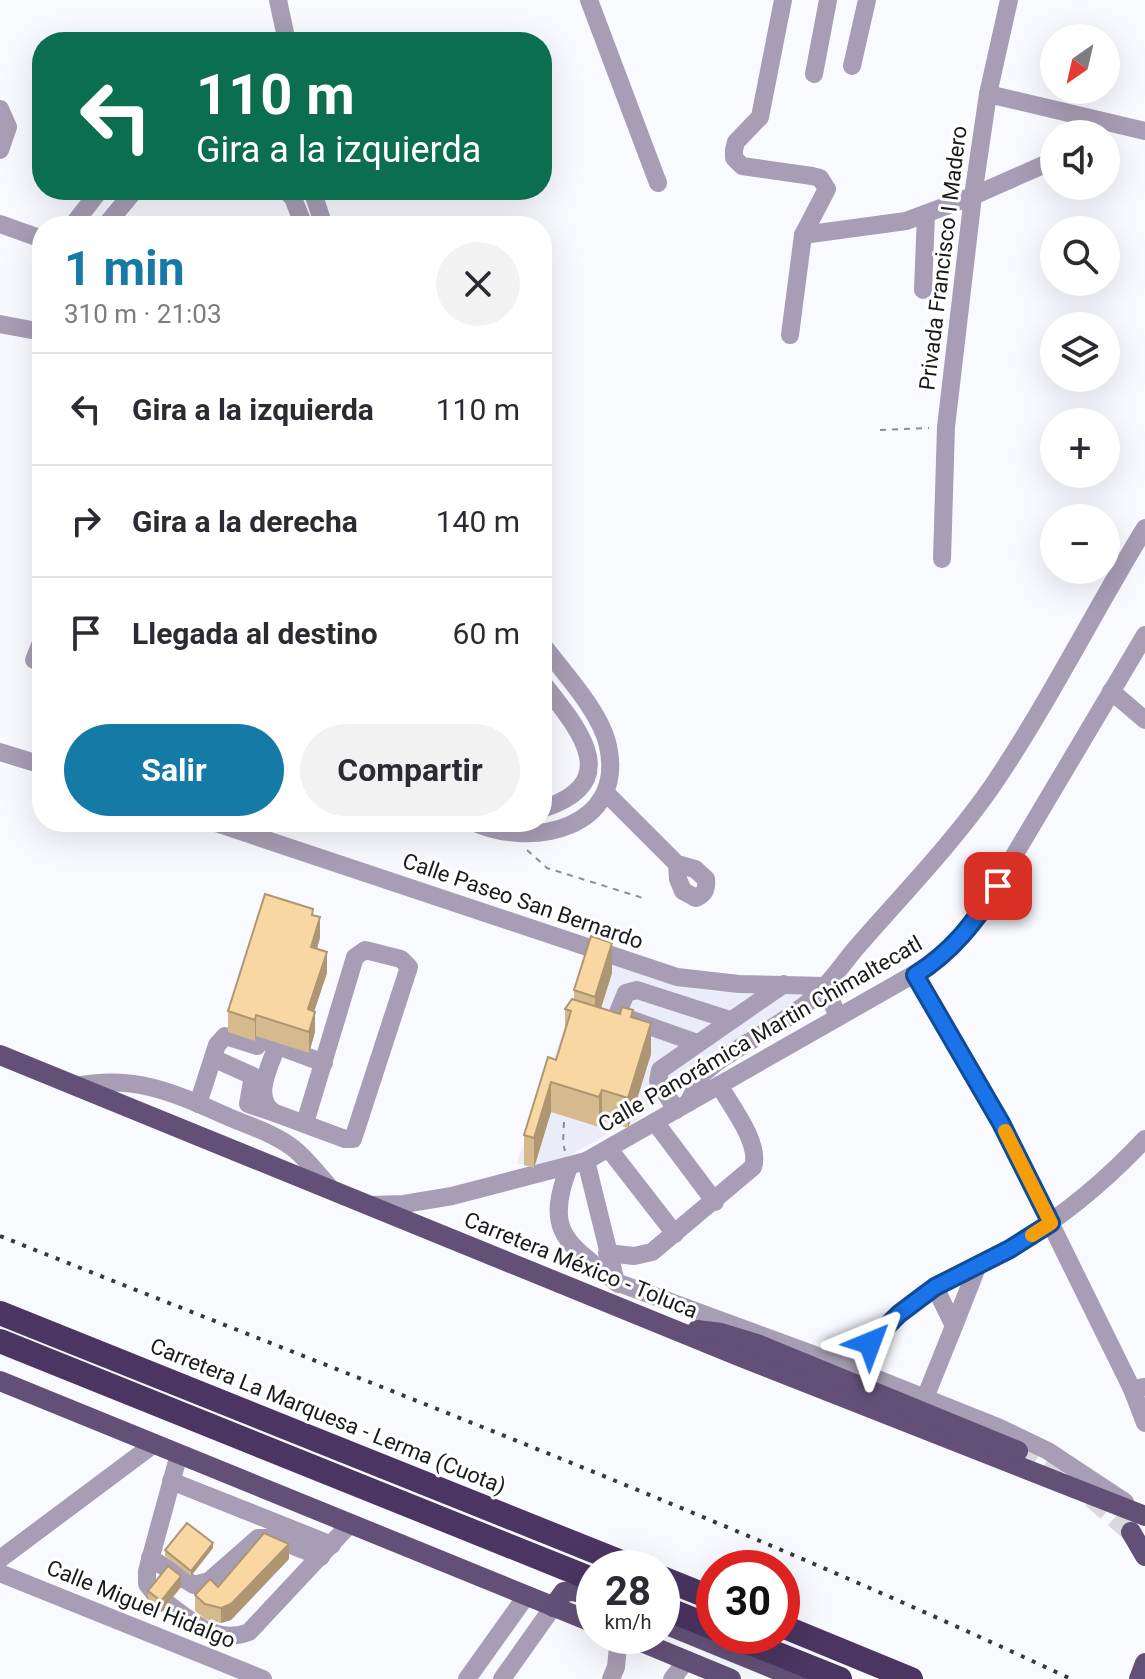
<!DOCTYPE html>
<html lang="es">
<meta charset="utf-8">
<style>
:root{--surface:#fff;--page:#f2f2f3;--text:#2b2b33;--muted:#7c7c81;--line:#e1e1e2;--accent:#157aa5}
body{margin:0;font-family:Roboto,sans-serif;background:var(--page);color:var(--text);height:100vh;display:flex;flex-direction:column;font-size:30px;white-space:nowrap}
*{box-sizing:border-box;margin:0}
p{font-size:26px;color:var(--muted)}
.icon{flex:none;width:44px;height:44px;fill:none;stroke:currentColor;stroke-width:2;stroke-linecap:round;stroke-linejoin:round}
.map{position:relative;flex:1;overflow:hidden}
.side{position:absolute;left:32px;top:216px;width:520px;height:616px;display:flex;flex-direction:column;background:var(--surface);border-radius:32px;box-shadow:0 8px 32px #0002}
.side>*{flex:none}
.top-card{position:absolute;left:32px;top:32px;width:520px;height:168px;border-radius:32px;box-shadow:0 8px 32px #0002;background:#0b6e4f;color:#fff;overflow:hidden}
.needle{width:52px;rotate:214deg}
.controls{position:absolute;left:1040px;top:24px;display:grid;gap:16px}
.controls a{display:grid;place-items:center;width:80px;height:80px;border-radius:50%;background:var(--surface);box-shadow:0 8px 32px #0002;font-size:40px}
.speed{position:absolute;left:576px;top:1550px;display:flex;gap:16px;font-size:40px;font-weight:700;text-align:center}
.speed>*{display:grid;place-content:center;width:104px;height:104px;border-radius:50%;background:var(--surface);box-shadow:0 8px 32px #0002;line-height:1}
.speed small{font-size:20px;font-weight:400}
.speed .limit{border:12px solid #d22;background:#fff;color:#111}
.pin{position:absolute;display:grid;place-items:center;width:68px;height:68px;color:#fff;margin:-34px;border-radius:16px;box-shadow:0 4px 12px #0006}
.me{position:absolute;width:88px;margin:-44px;rotate:44deg;stroke-linejoin:round;filter:drop-shadow(0 0 6px #0008)}
.turn{display:flex;align-items:center;gap:28px;height:168px;padding:0 32px;font-size:36px}
.turn .icon{width:104px;height:104px;stroke-width:2.5}
.turn b{display:block;font-size:56px;line-height:68px}
.round{display:grid;place-items:center;flex:none;width:84px;height:84px;border-radius:42px;background:var(--page)}
.headline{display:flex;align-items:center;justify-content:space-between;height:136px;padding:0 32px}
h1{font-size:48px;font-weight:700;line-height:60px;color:var(--accent)}
.cta{display:flex;gap:16px;margin-top:auto;padding:16px 32px}
.cta a{flex:1;height:92px;border-radius:48px;background:var(--accent);color:#fff;font-size:32px;font-weight:700;line-height:92px;text-align:center}
.cta a+a{background:var(--page);color:var(--text)}
ul{padding:0;list-style:none}
li{display:flex;align-items:center;gap:24px;height:112px;padding:0 32px;border-top:2px solid var(--line)}
li div{flex:1}
li b{display:block;font-size:30px}
li em{font-style:normal}
.map>svg:first-child{display:block}
.built{fill:#eaecf9}
.lines{fill:none;stroke-linecap:round;stroke-linejoin:round}
.major-tunnel{stroke:#d8d8dd;stroke-width:20;stroke-dasharray:20 10;stroke-linecap:butt}
.path{stroke:#8d8e91;stroke-width:2;stroke-dasharray:6 6;stroke-linecap:butt}
.minor{stroke:#a79db4;stroke-width:18}
.major{stroke:#635077;stroke-width:20}
.highway{stroke:#4b3562;stroke-width:24}
.rail{stroke:#38383b;stroke-width:4;stroke-dasharray:4 8;stroke-linecap:butt}
.wall{fill:#d6b98c}
.shaded-wall{fill:#ae9672}
.building{fill:#f9d7a3;stroke:#ae9672;stroke-width:2}
.route-casing{stroke:#114b97;stroke-width:20}
.route{stroke:#1a73e8;stroke-width:14}
.slow{stroke:#f59e0b;stroke-width:14}
.labels{text-anchor:middle;dominant-baseline:central;stroke-width:6;stroke-linejoin:round;paint-order:stroke}
.street-label{font-size:22px;fill:#1a1a1c;stroke:#fff}
</style>
<div class="map">
<svg width="1145" height="1679" viewBox="0 0 1145 1679">
<rect width="100%" height="100%" fill="#f9faff"/>
<path class="built" d="M589,957l75,25 46,9 50,2 57,-3 -63,42 -57,33 -69,63 -6,-2 -59,33 -29,9 -17,-5z"/>
<g class="lines">
<g class="major-tunnel">
<path d="M1018,1451l48,29"/>
<path d="M1092,1498l39,34"/>
</g>
<g class="path">
<path d="M880,430l49,-2"/>
<path d="M527,850l20,18 99,31"/>
<path d="M564,1122l-1,21 2,8"/>
</g>
<g class="minor">
<path d="M278,0l9,42"/>
<path d="M589,0l69,183"/>
<path d="M783,0l-23,117 -24,25 -2,8v8l8,8 70,10 8,2 7,11 -24,46 -13,100"/>
<path d="M852,66l15,-66"/>
<path d="M814,74l14,-74"/>
<path d="M988,94l157,37"/>
<path d="M0,109l8,18 -8,23"/>
<path d="M285,190l8,8 11,28"/>
<path d="M312,190l12,36"/>
<path d="M0,224l42,15"/>
<path d="M72,226l28,-36"/>
<path d="M105,226l30,-36"/>
<path d="M803,235l103,-14 67,-25 77,-34"/>
<path d="M923,290l3,-76"/>
<path d="M0,324l42,8"/>
<path d="M942,559l4,-132 27,-231 15,-102 21,-94"/>
<path d="M34,660l8,-20"/>
<path d="M542,682c35,45 85,100 0,127"/>
<path d="M1111,691l34,29"/>
<path d="M0,752l42,13"/>
<path d="M606,793l71,71 18,5 11,10c1,10 -1,15 -10,19l-13,-7 -5,-12 -1,-15"/>
<path d="M213,822l464,155 62,7 86,2 13,31"/>
<path d="M473,822c59,27 153,7 135,-76 -7,-34 -45,-74 -66,-102"/>
<path d="M915,975l86,148 131,266 13,-2"/>
<path d="M697,1043l-73,-26 -5,-7 7,-17 11,-3 93,30"/>
<path d="M277,1046c-7,20 -26,53 -2,67l70,26h8l56,-172 -8,-8 -36,-9 -10,7 -50,166"/>
<path d="M215,1059l38,17 -5,28 27,9"/>
<path d="M76,1086c61,-12 100,8 155,32 21,9 44,16 62,30 14,11 26,27 38,41"/>
<path d="M688,1103l15,-29 13,-11c30,-21 69,-40 96,-64 20,-17 34,-41 52,-60 44,-50 91,-99 129,-154 56,-83 100,-172 152,-257"/>
<path d="M198,1104l19,-59 8,-9 32,10 5,-6 62,23"/>
<path d="M676,1110l-18,-29 2,-11 124,-86"/>
<path d="M655,1122l60,80"/>
<path d="M609,1149l66,85"/>
<path d="M586,1161l30,121 234,86 148,59 50,24 77,51"/>
<path d="M569,1167c-27,69 2,77 49,117"/>
<path d="M371,1205l33,-1 48,-8 134,-35 344,-196 23,-19 24,-28 168,-283"/>
<path d="M607,1253l27,3 18,-4 101,-85c8,-23 -22,-61 -34,-82"/>
<path d="M954,1326l24,-61"/>
<path d="M850,1368c25,-31 51,-61 85,-81 24,-14 52,-25 76,-39 50,-30 94,-66 134,-109"/>
<path d="M1132,1389l13,34"/>
<path d="M925,1398l29,-72 -19,-39"/>
<path d="M171,1481l161,64"/>
<path d="M150,1558l44,27 15,-4 49,-43h15l48,19"/>
<path d="M0,1559l154,-115"/>
<path d="M0,1573l263,106"/>
<path d="M154,1593l-7,-9v-13l32,-117"/>
<path d="M168,1604c25,18 48,41 81,28l101,-108"/>
<path d="M467,1679l60,-84"/>
<path d="M502,1679l51,-72"/>
<path d="M611,1679l5,-12 3,-31"/>
<path d="M672,1679l15,-19"/>
</g>
<g class="major">
<path d="M0,1055l741,302 404,159"/>
<path d="M697,1330l24,3 36,11 261,107"/>
<path d="M0,1381l594,242"/>
<path d="M1131,1532l14,24"/>
<path d="M553,1607l11,-15 9,-1 21,6"/>
<path d="M662,1623l137,56"/>
<path d="M627,1636l104,43"/>
<path d="M1139,1679l6,-16"/>
</g>
<g class="highway">
<path d="M0,1313l636,255"/>
<path d="M0,1341l594,239"/>
<path d="M662,1578l52,21"/>
<path d="M662,1607l52,21"/>
<path d="M782,1626l129,53"/>
<path d="M733,1636l107,43"/>
</g>
<path class="rail" d="M0,1236c358,143 721,279 1071,443"/>
</g>
<g class="wall">
<path d="M313,915l7,23 -3,11 10,24 -13,38 1,21 -6,21 -53,-17 -1,5 -27,-9v-21z"/>
<path d="M612,973l-11,35 32,10 18,36 -23,74 -26,-8 -3,7 -48,-15 -17,56 -10,-3v-30l32,-75 9,-28v-23l9,-9v-10z"/>
<path d="M213,1548l-22,28 -26,-20v-6z"/>
<path d="M289,1559l-58,61 -10,3 -16,-4 -10,-8v-16z"/>
<path d="M181,1587l-20,25 -13,-11v-10z"/>
</g>
<g class="shaded-wall">
<path d="M320,917v21l-9,30v-21z"/>
<path d="M612,943v30l-17,54v-30z"/>
<path d="M327,952v21l-19,57v-21z"/>
<path d="M315,1012v20l-6,21v-21z"/>
<path d="M256,1015v21l-1,5v-21z"/>
<path d="M651,1023v31l-23,74v-30z"/>
<path d="M551,1082v30l-17,56v-30z"/>
<path d="M602,1090v30l-3,7v-30z"/>
<path d="M213,1543v5l-22,28v-5z"/>
<path d="M289,1544v15l-58,61 -10,3v-15z"/>
<path d="M181,1576v11l-20,25v-11z"/>
</g>
<g class="building">
<path d="M265,894l48,15 -1,6 8,2 -9,30 16,5 -19,57 7,3 -6,20 -53,-17 -1,5 -27,-9z"/>
<path d="M591,936l21,7 -17,54 -21,-7z"/>
<path d="M572,999l48,15 2,-7 11,3 -2,7 20,6 -23,75 -26,-8 -3,7 -48,-15 -17,56 -10,-3 24,-78 8,3 15,-49 -6,-2z"/>
<path d="M187,1523l26,20 -22,28 -26,-21z"/>
<path d="M264,1533l25,11 -58,60 -10,4 -16,-4 -10,-9 15,-16 8,8z"/>
<path d="M168,1566l13,10 -20,25 -13,-10z"/>
</g>
<g class="lines">
<g class="route-casing">
<path id="route" d="M870,1343l29,-29 36,-27 75,-38 41,-26 -50,-100 -86,-148c37,-23 60,-53 83,-89"/>
</g>
<use href="#route" class="route"/>
<path class="slow" d="M1005,1131l46,92 -19,12"/>
</g>
<g class="labels">
<g class="street-label">
<text transform="translate(943 258) rotate(-83)">Privada Francisco I Madero</text>
<text transform="translate(523 901) rotate(19)">Calle Paseo San Bernardo</text>
<text transform="translate(760 1034) rotate(-30)">Calle Panorámica Martin Chimaltecatl</text>
<text transform="translate(581 1265) rotate(22)">Carretera México - Toluca</text>
<text transform="translate(328 1416) rotate(22)">Carretera La Marquesa - Lerma (Cuota)</text>
<text transform="translate(141 1604) rotate(22)">Calle Miguel Hidalgo</text>
</g>
</g>
</svg>
<div class="controls">
<a><svg class="needle" viewBox="-14 -14 28 28"><path d="M0-13l5 13h-10z" fill="#e53935"/><path d="M0 13l5-13h-10z" fill="#7c7c81"/></svg></a>
<a><svg class="icon" aria-label="sound" viewBox="0 0 24 24"><path d="M4 9h4l5-4v14l-5-4H4zM17 9q2 3 0 6"/></svg></a>
<a><svg class="icon" aria-label="search" viewBox="0 0 24 24"><circle cx="10" cy="10" r="6"/><path d="M15 15l6 6"/></svg></a>
<a><svg class="icon" aria-label="layers" viewBox="0 0 24 24"><path d="M12 4l9 5-9 5-9-5zM3 14l9 5 9-5"/></svg></a>
<a>+</a>
<a>−</a>
</div>
<div class="speed"><div>28<small>km/h</small></div><div class="limit">30</div></div>
<div class="pin" style="left:998px;top:886px;background:#d93025"><svg class="icon" aria-label="arrive" viewBox="0 0 24 24"><path d="M6 21V4h12l-3 4 3 4H6"/></svg></div>
<svg class="me" style="left:870px;top:1343px" viewBox="-20 -20 40 40"><path d="M0-17L14 15 0 8-14 15z" fill="#1a73e8" stroke="#fff" stroke-width="4"/></svg>
<div class="top-card">
<div class="turn"><svg class="icon" aria-label="left" viewBox="0 0 24 24"><path d="M17 20v-9H6M10 6l-5 5 5 5"/></svg><div><b>110 m</b>Gira a la izquierda</div></div>
</div>
<section class="side">
<div class="headline"><div><h1>1 min</h1><p>310 m · 21:03</p></div><a class="round"><svg class="icon" aria-label="close" viewBox="0 0 24 24"><path d="M6 6l12 12M18 6L6 18"/></svg></a></div>
<ul>
<li><svg class="icon" aria-label="left" viewBox="0 0 24 24"><path d="M17 20v-9H6M10 6l-5 5 5 5"/></svg><div><b>Gira a la izquierda</b></div><em>110 m</em></li>
<li><svg class="icon" aria-label="right" viewBox="0 0 24 24"><path d="M7 20v-9h11M14 6l5 5-5 5"/></svg><div><b>Gira a la derecha</b></div><em>140 m</em></li>
<li><svg class="icon" aria-label="arrive" viewBox="0 0 24 24"><path d="M6 21V4h12l-3 4 3 4H6"/></svg><div><b>Llegada al destino</b></div><em>60 m</em></li>
</ul>
<div class="cta"><a>Salir</a><a>Compartir</a></div>
</section>
</div>
